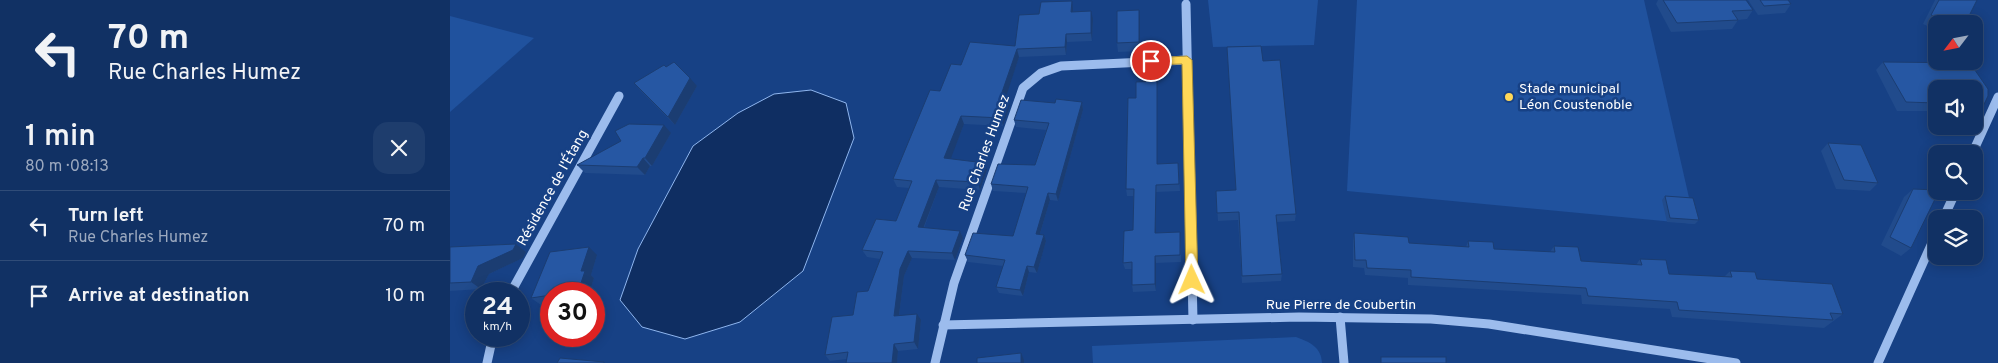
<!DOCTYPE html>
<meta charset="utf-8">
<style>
:root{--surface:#113164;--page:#1e3d6d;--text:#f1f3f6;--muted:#9ca9bf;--line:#304c78}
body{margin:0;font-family:Overpass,sans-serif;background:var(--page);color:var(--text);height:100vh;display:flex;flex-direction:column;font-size:19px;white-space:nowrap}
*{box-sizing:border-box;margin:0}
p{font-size:16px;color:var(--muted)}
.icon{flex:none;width:28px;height:28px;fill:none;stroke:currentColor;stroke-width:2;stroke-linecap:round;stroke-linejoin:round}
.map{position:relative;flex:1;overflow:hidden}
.panel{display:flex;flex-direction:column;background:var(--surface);width:450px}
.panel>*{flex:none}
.hud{background:#113164;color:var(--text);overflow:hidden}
.needle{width:32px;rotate:238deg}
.buttons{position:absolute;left:1478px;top:15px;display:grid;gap:10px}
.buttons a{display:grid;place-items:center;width:55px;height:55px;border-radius:10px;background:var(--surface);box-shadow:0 2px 12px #0003,0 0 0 1px var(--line);font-size:25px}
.speed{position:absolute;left:15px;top:282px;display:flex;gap:10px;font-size:25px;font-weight:700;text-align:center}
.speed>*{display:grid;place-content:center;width:65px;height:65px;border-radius:50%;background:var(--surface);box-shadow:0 2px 12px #0003,0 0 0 1px var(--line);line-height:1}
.speed small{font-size:12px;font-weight:400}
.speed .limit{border:8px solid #d22;background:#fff;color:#111}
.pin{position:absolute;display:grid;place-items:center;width:42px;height:42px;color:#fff;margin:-21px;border:2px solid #fff;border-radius:50%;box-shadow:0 1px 5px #0007}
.me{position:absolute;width:55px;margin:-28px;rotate:359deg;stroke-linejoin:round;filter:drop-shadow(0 0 4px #0008)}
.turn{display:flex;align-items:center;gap:18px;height:105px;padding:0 25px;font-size:22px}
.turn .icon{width:65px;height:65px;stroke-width:2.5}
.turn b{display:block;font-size:35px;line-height:42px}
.round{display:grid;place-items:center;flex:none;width:52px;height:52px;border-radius:15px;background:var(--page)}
.headline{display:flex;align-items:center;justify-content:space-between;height:85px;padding:0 25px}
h1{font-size:30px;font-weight:600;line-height:38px}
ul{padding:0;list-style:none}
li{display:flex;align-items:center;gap:15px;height:70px;padding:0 25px;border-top:1px solid var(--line)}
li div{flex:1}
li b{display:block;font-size:19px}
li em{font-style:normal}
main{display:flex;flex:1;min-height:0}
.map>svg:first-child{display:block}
.green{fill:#20529e}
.water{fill:#0f2e62;stroke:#8fb6ef}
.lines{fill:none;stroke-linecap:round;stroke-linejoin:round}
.minor{stroke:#9cbced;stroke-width:9}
.wall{fill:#214b8c}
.shaded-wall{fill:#1b3d72}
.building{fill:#2657a3;stroke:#1b3d72}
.route{fill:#ffd858;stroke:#a68c39}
.poi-dot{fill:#ffd858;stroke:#174185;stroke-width:2}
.labels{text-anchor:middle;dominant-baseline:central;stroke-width:5;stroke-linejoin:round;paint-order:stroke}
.poi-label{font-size:14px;fill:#fff;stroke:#174185;text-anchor:start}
.street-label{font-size:14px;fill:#fff;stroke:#174185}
</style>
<main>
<section class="panel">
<div class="hud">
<div class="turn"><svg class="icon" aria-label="left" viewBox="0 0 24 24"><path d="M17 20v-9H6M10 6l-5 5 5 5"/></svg><div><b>70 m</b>Rue Charles Humez</div></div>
</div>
<div class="headline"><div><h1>1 min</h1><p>80 m · 08:13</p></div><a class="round"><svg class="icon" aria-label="close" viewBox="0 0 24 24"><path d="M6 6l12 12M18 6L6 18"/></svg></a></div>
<ul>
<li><svg class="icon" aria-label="left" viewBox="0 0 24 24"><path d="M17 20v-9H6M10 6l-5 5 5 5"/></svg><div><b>Turn left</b><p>Rue Charles Humez</p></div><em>70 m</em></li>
<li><svg class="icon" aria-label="arrive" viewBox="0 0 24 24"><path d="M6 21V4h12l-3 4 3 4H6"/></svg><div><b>Arrive at destination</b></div><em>10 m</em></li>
</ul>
</section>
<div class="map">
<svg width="1548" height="363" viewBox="0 0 1548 363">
<rect width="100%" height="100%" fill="#174185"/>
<g class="green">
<path d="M758,0h110l-4,45 -101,2z"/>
<path d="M907,0h287l51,224 -348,-33z"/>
<path d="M0,16l84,22 -84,74z"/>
<path d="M846,337c14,5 25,10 26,26h-229l-1,-17z"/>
</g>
<path class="water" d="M361,90l35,13 8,35 -51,133 -63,51 -55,17 -43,-12 -22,-27 18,-51 55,-103 45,-33 36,-19z"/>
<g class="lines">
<g class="minor">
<path d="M736,4l7,316"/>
<path d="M1522,154l26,-57"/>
<path d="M1493,219l13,-28"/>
<path d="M60,294l109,-198"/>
<path d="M890,317l4,46"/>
<path d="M493,325l356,-8 132,2 58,5 247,39"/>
<path d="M37,363l6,-27"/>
<path d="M485,363l19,-80 69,-195 18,-15 20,-7 126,-6"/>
<path d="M1428,363l58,-129"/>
</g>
</g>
<g class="wall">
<path d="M1208,0h88l7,10 -6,9 -9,1 -6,9 -61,3 -15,-28z"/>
<path d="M1298,0h40l3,4 -6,9 -27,2z"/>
<path d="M1485,0h42l-12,24h-29v6l-13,-6z"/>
<path d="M623,9v3l20,7 -1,22 -25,1 -1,13 -47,2 -14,41 5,8 -7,20 -39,-2 -14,35 37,11 -7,20 -41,-3 -15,41 36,3 3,7 -8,22 -43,-2 -8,18 -5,40 22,4 -3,29 -20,2 -1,12h-51l1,-4 -17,2 -5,-6 28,-40 15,-24 12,-32 -13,-2 -5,-7 34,-29 13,-33 -12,-1 -4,-8 47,-88 21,-26 54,-19 24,-32z"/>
<path d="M689,10l1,41 -22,1 -1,-9z"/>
<path d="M777,47l36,14 33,153 -1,7 -18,1 5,52 -1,7 -39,2 -4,-63 -20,1 -2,-30 20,-1z"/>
<path d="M1433,62l87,1 18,26v7l-10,21 -4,4v-32h-38v36h-1l-8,-14h-30l-21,-41z"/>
<path d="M216,67l31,19 -22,39 -34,-34 -7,-8z"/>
<path d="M707,89v75l21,-1 2,28 -24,1v41l24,-1 1,30 -25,1v28l-23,1 -1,-7v-16h-7l-2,-6 10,-33v-34h-6l-1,-7 10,-91z"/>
<path d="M632,102l1,8 -25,91 -8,-1 -10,34 4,1 2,6 -9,32 -8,-1 -6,24 -24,-3 -3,-6 7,-21 -35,-4 -3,-7 48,-19 13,-43 -33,-2 -2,-7 44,-19 11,-35 -30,-3 -2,-7 41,-17z"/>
<path d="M221,133l-19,33h-2l-5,9 -60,-2 -8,-8z"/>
<path d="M1378,143l50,40 -8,8 -34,-2 -15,-38z"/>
<path d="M1463,189l-2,59 -10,8 -20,-11 23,-48z"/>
<path d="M1215,196l34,24 -4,4 -28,-2 -5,-22z"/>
<path d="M904,233l55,10 57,4 2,-6 26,8 56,3 4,-6 27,15 55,4 4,-6 29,15 55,3 6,-6 27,8 86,35 -19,14 -152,-11 -2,-8 -88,-5 -1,-9 -173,-10v-7l-43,-3 -1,-7 -11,-1v-26z"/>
<path d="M66,244l10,8 -3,6 -34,16 -8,15 -31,2v-44z"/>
<path d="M147,255l-6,20 3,3 -5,16h-38v10l-10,1 -10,-7z"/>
</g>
<g class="shaded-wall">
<path d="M622,1l1,8v11l-2,-8z"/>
<path d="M689,10l1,9v32l-1,-9z"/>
<path d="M641,11l2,8 -1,22 -1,-8z"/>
<path d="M616,34l1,8 -1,13 -1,-8z"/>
<path d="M567,49l2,8 -16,49 -3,-8z"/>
<path d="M240,78l7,8 -22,39 -7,-8z"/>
<path d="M558,99l2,7 -7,20 -2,-8z"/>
<path d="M632,102l1,8 -25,91 -2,-7z"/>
<path d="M511,116l3,8 -16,42 -4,-8z"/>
<path d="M214,125l7,8 -19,33 -7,-8z"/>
<path d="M193,158l7,8 -5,9 -8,-8z"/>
<path d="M535,163l2,7 -7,20 -2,-8z"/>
<path d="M486,180l3,7 -18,47 -3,-7z"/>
<path d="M706,185v55l-1,-7z"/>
<path d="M598,193l2,7 -12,40 -2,-6z"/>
<path d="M510,231l3,7 -8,22 -3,-7z"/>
<path d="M594,235l2,6 -9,32 -3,-6z"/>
<path d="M66,244l10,8 -3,6 -34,16 -8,15 -10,-7 7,-16z"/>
<path d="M139,247l8,8 -6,20 3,3 -5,16h-9l-2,-2 3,-21z"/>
<path d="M458,251l4,7 -8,18 -6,47 -4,-7 6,-47z"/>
<path d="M705,256l1,7v28l-1,-7z"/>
<path d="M577,266l2,6 -6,24 -3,-6z"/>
<path d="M467,314l4,6 -3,29 -4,-7z"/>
<path d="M444,344l4,7 -1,12h-5z"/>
<path d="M571,353l3,7v3h-3z"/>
</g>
<g class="building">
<path d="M1213,0h83l7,10 -21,1 6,9 -61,3z"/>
<path d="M1310,0h28l3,4 -27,2z"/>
<path d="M1489,0h38l-12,24h-13l-21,-9z"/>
<path d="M622,1l-1,11 20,-1v22l-25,1 -1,13 -48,2 -17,49 8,1 -7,19 -40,-2 -17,42 41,5 -7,19 -42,-2 -18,47 42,4 -8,22 -44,-2 -8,18 -6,47 23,-2 -3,28 -20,2 -2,19h-46l2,-11 -23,3 7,-38 21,-2 4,-23 11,-1 15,-39 -21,-2 14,-31 20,2 16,-40 -19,-2 37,-89 10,1 11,-27 10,1 9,-23 45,4 4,-31 20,-1 2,-12z"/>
<path d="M689,10v32l-22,1v-32z"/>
<path d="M811,46l2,15 17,-1 16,154 -20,1 6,59 -40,2 -3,-64 -22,1 -1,-22 20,-1 -9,-143z"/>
<path d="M224,62l16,16 -22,39 -34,-34 30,-18 2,2z"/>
<path d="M1433,62l87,1 18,26v7l-10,21 -4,-1v-27h-38v14l-30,-1z"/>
<path d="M707,81v83l21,-1 1,21 -23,1 -1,48 25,-1v23l-25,1v28l-23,1v-23l-9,1 1,-32 9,-1 1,-41h-8l2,-91h8v-16z"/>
<path d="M606,99l26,3 -26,92 -8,-1 -12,41 8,1 -10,32 -7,-1 -7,24 -24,-3 9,-27 -40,-5 8,-22 40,3 15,-49 -37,-3 7,-20 37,1 14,-42 -35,-3 7,-20 34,3z"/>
<path d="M179,124l35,1 -19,33h-2l-6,9 -60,-2 44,-24 -6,-10z"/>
<path d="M1378,143l33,2 17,38 -34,-3z"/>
<path d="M1463,189l23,1v1h3l-28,57 -21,-11z"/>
<path d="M1215,196l28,2 6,22 -29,-2z"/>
<path d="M904,233l54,4 1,6 31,2 29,2 -1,-6 25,1 1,7 61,3 -1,-6 24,1 3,14 61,4 -2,-6 26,1 3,14 63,3 -2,-6 25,1 2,7 75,5 11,30 -13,-1 3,7 -154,-10 -2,-8 -89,-6 -2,-8 -175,-11v-7l-44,-2 -1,-8h-11z"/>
<path d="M66,244l-3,6 -35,16 -7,16 -21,1v-36z"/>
<path d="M139,247l-8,24h4l-7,21 -13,2h-14v1l-20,3 19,-46z"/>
<path d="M571,353v10h-44v-5z"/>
<rect x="931" y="357" width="65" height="6"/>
<path d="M110,358l44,4v1h-47z"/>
</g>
<path class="route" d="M737,56l5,4 6,220 -6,5 -6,-5 -4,-216 -31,1 -5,-4 5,-3z"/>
<circle class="poi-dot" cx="1059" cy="97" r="5"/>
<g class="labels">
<g class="poi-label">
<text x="1069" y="89">Stade municipal<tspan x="1069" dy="16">Léon Coustenoble</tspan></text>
</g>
<g class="street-label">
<text transform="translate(535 153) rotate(-70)">Rue Charles Humez</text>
<text transform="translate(103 188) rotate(-61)">Résidence de l'Étang</text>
<text x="891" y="305">Rue Pierre de Coubertin</text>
</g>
</g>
</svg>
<div class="buttons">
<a><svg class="needle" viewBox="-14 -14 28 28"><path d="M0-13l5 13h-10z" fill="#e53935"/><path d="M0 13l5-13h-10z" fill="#9ca9bf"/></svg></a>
<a><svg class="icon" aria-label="sound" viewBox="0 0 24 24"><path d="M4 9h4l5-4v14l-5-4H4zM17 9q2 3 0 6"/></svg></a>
<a><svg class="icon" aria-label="search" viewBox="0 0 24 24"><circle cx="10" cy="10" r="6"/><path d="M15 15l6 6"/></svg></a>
<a><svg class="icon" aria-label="layers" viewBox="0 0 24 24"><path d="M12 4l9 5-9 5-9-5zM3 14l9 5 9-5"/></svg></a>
</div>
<div class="speed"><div>24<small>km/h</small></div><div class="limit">30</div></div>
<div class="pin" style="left:701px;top:61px;background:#d93025"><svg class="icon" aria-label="arrive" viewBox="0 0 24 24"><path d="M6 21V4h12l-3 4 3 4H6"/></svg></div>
<svg class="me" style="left:742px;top:280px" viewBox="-20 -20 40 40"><path d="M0-17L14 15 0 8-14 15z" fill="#ffd858" stroke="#fff" stroke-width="4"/></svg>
</div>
</main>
